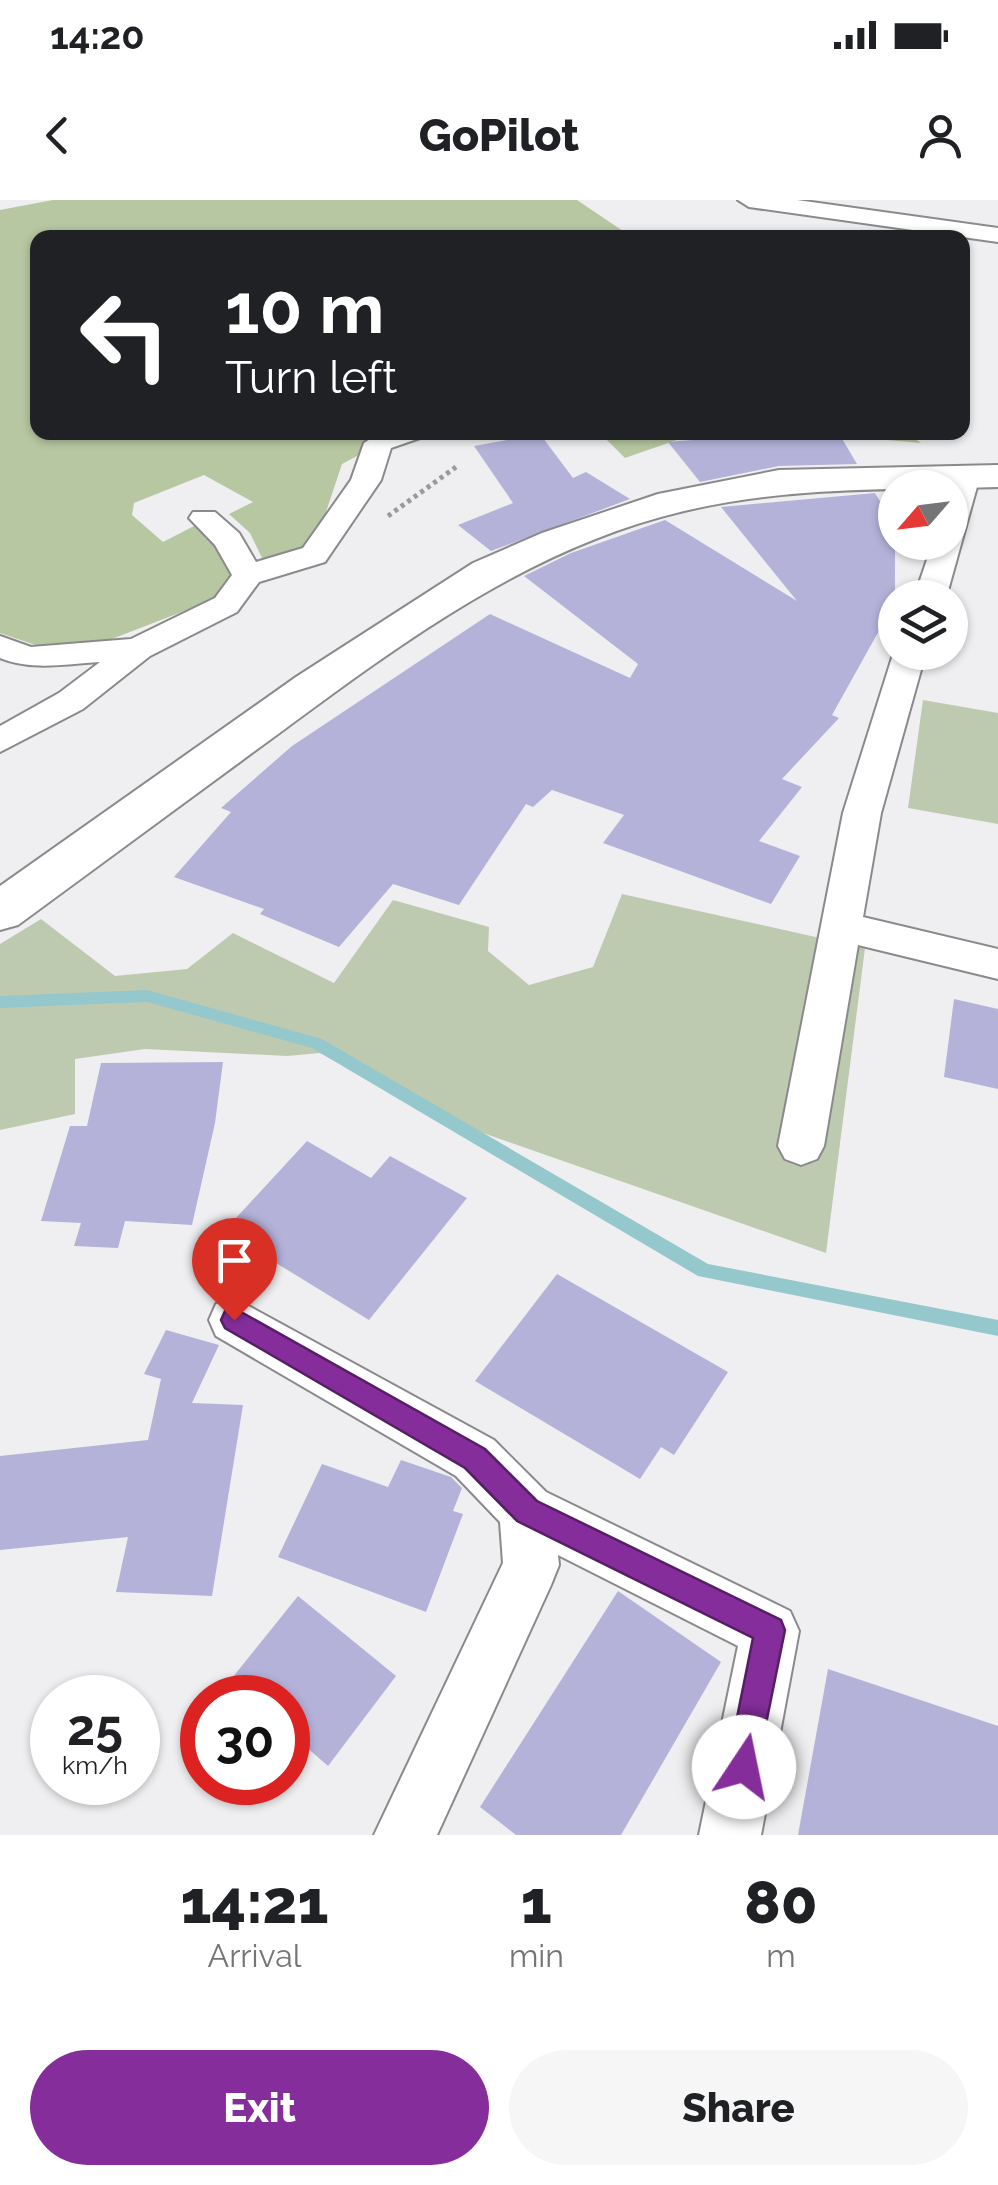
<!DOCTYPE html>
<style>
:root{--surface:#fff;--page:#f6f6f6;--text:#202124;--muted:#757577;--accent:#852e9b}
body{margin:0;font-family:Raleway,sans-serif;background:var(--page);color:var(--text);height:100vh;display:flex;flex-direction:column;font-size:38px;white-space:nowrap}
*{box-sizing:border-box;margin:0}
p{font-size:32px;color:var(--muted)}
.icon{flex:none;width:55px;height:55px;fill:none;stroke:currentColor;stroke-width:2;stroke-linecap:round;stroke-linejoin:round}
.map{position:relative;height:1635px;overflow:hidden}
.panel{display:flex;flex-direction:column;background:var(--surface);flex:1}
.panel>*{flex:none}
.guide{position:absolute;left:30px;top:30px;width:940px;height:210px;border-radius:20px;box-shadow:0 2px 8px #0004;background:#202124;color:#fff;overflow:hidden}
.needle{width:65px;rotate:242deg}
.fabs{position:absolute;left:878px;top:270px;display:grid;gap:20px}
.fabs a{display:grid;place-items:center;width:90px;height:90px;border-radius:50%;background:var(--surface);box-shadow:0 2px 8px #0004;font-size:50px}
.speed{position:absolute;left:30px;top:1475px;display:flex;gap:20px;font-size:50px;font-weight:700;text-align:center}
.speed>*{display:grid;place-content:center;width:130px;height:130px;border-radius:50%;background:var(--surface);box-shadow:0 2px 8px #0004;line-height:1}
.speed small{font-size:25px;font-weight:400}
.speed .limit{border:15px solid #d22;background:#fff;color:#111}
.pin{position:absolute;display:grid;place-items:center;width:85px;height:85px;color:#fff;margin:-102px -42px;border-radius:50% 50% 50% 0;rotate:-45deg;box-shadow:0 0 10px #0007}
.pin .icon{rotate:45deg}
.me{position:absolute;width:110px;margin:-55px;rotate:11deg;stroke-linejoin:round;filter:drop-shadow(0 0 8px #0008)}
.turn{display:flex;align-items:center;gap:35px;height:210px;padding:0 30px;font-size:45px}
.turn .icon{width:130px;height:130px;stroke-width:2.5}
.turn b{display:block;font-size:70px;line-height:85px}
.eta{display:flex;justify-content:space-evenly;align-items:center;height:170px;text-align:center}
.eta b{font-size:60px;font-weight:800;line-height:70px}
.button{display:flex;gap:20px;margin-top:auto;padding:20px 30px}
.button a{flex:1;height:115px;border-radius:60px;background:var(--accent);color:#fff;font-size:40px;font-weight:800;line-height:115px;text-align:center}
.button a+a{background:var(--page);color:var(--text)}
.status{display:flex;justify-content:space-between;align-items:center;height:70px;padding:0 50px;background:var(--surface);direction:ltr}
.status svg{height:28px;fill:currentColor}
header{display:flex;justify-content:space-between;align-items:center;height:130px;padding:0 30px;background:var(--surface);font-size:45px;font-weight:800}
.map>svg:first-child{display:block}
.green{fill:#becaaf}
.forest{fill:#b7c7a1}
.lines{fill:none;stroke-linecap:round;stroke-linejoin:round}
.stream{fill:#94c8cd;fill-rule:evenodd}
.building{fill:#b4b2d9}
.minor-casing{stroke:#8a8a8c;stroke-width:4}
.secondary-casing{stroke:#8a8a8c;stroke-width:4}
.path{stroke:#9a9a9c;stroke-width:5;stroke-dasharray:4 4;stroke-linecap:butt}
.minor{fill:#fff;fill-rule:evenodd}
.secondary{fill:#fff;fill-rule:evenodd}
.route{fill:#852e9b;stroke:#561e65;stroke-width:2.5}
</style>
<div class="status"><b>14:20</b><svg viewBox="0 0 49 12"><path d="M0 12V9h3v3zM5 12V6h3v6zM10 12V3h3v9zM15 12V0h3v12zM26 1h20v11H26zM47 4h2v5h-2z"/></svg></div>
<header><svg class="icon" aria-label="back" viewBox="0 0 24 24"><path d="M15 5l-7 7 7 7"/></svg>GoPilot<svg class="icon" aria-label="person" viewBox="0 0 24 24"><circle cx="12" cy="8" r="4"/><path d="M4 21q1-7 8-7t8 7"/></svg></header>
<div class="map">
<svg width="998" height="1635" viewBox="0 0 998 1635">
<rect width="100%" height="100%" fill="#efeff1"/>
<g class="green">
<path d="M923,500l75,13v111l-90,-16z"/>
<path d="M622,694l243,54 -39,305 -380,-133 -126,-67 -33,3 -142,-7 -70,10v55l-75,16v-186l41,-25 74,57 72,-7 46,-36 101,50 59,-83 96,27 -1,24 41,34 64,-18z"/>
</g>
<g class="forest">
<path d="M53,0h524l55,37 -594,1v194l362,1 -58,31 -26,78 -53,18 -13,-27 -21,-19 24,-12 -49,-27 -70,28 -2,12 31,27 33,-17 23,11 20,35 -29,30 -124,48 -27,4 -59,-20v-423z"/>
<path d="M906,232l15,11 -90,-8h-140l-66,23 -25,-25z"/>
</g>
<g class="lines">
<path class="stream" d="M147,790l175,49 386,225 290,56v16l-300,-60 -386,-228 -165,-46 -147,6v-12z"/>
</g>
<g class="building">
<path d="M540,234l33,44 13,-6 44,27 -139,52 -33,-26 55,-22 -39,-57z"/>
<path d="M744,236l97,1 16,27 -78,2 -79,16 -32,-40z"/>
<path d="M875,293l6,10 14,3v96l-63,113 7,3 -57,61 20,8 -43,54 41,15 -29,48 -168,-61 21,-28 -72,-25 -19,17 -7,-3 -67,101 -66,-21 -54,63 -79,-33 4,-5 -90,-32 57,-65 -10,-4 71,-62 198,-132 140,64 8,-14 -114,-88 47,-23 94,-33 132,81 -76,-94z"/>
<path d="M954,799l44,10v80l-54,-12z"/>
<path d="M223,862l-8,61 -23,102 -67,-4 -7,27 -44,-2 7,-23 -40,-2 29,-95h17l14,-63z"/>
<path d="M307,941l64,37 19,-22 77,42 -98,122 -145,-89z"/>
<path d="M557,1074l171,98 -54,83 -13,-8 -21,32 -165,-98z"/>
<path d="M166,1130l53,15 -27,58 51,2 -31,191 -96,-4 12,-55 -128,13v-94l148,-16 13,-61 -17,-5z"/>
<path d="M401,1260l50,17 11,11 -9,23 10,3 -37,98 -148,-55 44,-93 66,23z"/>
<path d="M618,1391l103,71 -100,173h-105l-36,-28z"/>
<path d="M298,1396l98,80 -68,90 -40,-35v-33h-72z"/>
<path d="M828,1469l170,57v109h-200z"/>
</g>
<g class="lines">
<g class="minor-casing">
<g id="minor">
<path d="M738,0h59l201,28v14l-249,-35z"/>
<path d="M381,232h43l-4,6 -29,10 -10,32 -56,82 -66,20 -22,30 -87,44 -67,53 -83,43v-26l59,-33 41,-31c-34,2 -68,9 -100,-4v-22l31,11 100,-8 84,-41 17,-23 -17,-30 -26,-27 4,-6h22l24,21 17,29 47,-14 48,-68 13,-37z"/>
<path d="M965,267l10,3 5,6 -34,122h-32l19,-56h17l-3,-54 8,-18z"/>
<path d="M895,448v4h31l-45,161 -18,104 135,32v30l-140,-34 -34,201 -7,13 -16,6 -16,-6 -7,-13 65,-333z"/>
<path d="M234,1098l260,142 52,52 244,119 9,20 -38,204h-62l39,-189 -180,-91 1,10 -8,20 -114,250h-63l129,-272 -3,-41 -44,-46 -240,-140 -7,-16 7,-16z"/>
</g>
</g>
<g class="secondary-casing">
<path id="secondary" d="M998,265v22c-105,3 -208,-1 -314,24 -159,37 -292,139 -421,234 -82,60 -163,120 -245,180l-18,5v-44l296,-209 177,-114 69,-30 116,-39 121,-24z"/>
</g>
<path class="path" d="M388,316l68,-49"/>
<use href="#minor" class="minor"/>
<use href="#secondary" class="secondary"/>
</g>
<path class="route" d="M234,1108l251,141 52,52 244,119 4,10 -30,148 -11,5 -12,-5 -5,-11 26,-129 -236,-117 -52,-53 -240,-140 -4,-8 4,-9z"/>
</svg>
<div class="fabs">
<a><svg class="needle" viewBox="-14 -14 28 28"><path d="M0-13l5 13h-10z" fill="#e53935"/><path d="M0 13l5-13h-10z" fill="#757577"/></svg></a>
<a><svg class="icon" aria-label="layers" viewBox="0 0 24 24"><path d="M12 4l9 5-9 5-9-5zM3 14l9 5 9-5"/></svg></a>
</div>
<div class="speed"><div>25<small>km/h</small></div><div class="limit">30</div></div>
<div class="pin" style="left:234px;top:1120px;background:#d93025"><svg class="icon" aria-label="arrive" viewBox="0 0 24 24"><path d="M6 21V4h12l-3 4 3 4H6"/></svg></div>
<svg class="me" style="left:744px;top:1567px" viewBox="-20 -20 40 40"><circle r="19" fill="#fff"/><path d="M0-13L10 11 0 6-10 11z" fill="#852e9b"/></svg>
<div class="guide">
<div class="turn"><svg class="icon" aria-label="left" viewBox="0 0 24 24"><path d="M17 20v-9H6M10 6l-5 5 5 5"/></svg><div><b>10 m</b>Turn left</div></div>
</div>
</div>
<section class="panel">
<div class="eta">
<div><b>14:21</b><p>Arrival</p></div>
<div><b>1</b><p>min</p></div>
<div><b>80</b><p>m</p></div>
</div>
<div class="button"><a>Exit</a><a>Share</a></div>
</section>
